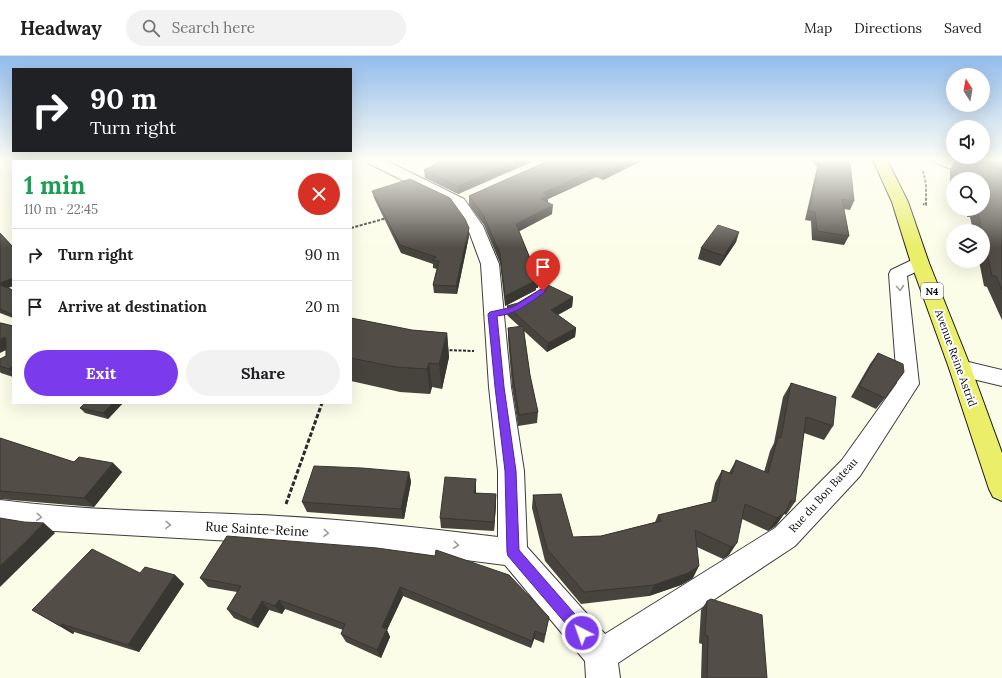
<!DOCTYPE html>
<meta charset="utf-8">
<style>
:root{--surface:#fff;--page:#f2f2f2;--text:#202124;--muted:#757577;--line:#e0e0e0;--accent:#7c3aed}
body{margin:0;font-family:Lora,serif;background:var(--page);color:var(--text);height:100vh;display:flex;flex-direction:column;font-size:15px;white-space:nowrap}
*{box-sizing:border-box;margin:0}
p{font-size:13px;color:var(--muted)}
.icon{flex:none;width:22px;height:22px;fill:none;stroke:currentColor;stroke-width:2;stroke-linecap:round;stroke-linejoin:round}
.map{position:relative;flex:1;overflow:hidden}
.panel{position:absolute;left:12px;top:104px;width:340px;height:244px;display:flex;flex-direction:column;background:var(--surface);border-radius:0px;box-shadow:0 4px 16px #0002}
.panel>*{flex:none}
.hud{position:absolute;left:12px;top:12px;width:340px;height:84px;border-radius:0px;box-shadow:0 4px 16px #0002;background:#202124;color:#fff;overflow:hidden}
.needle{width:26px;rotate:349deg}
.fabs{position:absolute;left:946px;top:12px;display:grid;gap:8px}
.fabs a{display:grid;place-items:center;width:44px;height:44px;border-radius:50%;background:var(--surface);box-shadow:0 4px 16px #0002;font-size:20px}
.pin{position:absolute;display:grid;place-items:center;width:34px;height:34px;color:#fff;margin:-41px -17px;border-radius:50% 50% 50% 0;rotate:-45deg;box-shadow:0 0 4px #0007}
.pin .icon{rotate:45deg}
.me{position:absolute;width:44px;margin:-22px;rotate:319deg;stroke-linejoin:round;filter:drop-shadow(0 0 3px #0008)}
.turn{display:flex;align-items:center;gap:14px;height:84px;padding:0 12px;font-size:18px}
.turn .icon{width:52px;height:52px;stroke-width:2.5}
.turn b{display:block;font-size:28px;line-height:34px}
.round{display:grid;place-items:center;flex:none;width:42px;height:42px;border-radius:21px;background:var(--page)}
.headline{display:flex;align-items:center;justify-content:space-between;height:68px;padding:0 12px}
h1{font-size:24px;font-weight:700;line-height:30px;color:#1e9e55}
.action{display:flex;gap:8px;margin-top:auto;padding:8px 12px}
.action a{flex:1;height:46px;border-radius:24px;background:var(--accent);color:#fff;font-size:16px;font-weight:700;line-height:46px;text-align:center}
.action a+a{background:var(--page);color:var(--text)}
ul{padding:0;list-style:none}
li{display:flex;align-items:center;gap:12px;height:52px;padding:0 12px;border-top:1px solid var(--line)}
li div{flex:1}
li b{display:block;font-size:15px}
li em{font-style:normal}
header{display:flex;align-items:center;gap:24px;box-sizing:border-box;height:56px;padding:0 20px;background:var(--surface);border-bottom:1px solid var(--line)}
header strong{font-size:19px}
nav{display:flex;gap:22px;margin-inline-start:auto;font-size:14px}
.search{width:280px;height:36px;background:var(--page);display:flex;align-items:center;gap:10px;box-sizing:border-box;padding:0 14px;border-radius:22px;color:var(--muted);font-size:15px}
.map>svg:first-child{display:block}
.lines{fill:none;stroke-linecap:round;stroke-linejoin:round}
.service-casing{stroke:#3d3d3d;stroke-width:2}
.minor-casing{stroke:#3d3d3d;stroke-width:2}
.primary-casing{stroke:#1b1b1b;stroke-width:2}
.path-far1{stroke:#2c2c2c;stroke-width:2;stroke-dasharray:3 1.5;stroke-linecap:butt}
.path{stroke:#2c2c2c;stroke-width:3;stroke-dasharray:4.5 2;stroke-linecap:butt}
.service{fill:#fff;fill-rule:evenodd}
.minor{fill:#fff;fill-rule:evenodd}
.primary{fill:#eaee69;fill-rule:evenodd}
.wall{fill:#47433d}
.shaded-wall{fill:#393732}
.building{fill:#524e47;stroke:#393732}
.oneway{stroke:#9d9d9d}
.route{fill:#7c3aed;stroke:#51269a}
.labels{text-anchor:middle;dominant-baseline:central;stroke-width:4;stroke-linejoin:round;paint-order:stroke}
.shield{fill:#fff;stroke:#545454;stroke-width:1}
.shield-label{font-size:10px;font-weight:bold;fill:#0a0a0a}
.street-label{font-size:11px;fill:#0a0a0a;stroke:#fff}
.near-street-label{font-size:13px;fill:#0a0a0a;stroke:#fff}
</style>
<header>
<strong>Headway</strong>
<div class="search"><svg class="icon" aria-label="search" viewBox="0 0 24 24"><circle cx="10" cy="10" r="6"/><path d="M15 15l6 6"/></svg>Search here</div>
<nav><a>Map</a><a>Directions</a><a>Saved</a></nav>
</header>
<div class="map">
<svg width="1002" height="622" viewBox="0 0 1002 622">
<rect width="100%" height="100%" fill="#fcfde9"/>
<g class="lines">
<g class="service-casing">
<g id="service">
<path d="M166,104h7l1,1h-8z"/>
<path d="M190,104h8l-9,1z"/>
</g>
</g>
<g class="minor-casing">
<g id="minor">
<path d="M366,104h19l79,39 19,27 16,38 12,123 13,84 3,76 78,87 170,-106 67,-68 55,-77 -8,-109 2,-4 23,-11 6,-1 6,1 3,4 -3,4 -19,9 12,108 -59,92 -65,70 -177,117 2,15h-34l-1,-17 -80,-96 -86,-11 -141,-12 -46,-1 -196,-11 -36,-6v-24c92,12 186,11 278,16 74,4 147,12 220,21v-66l-9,-84 -8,-123 -14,-38 -15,-21 -84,-42z"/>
<path d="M932,104h21l49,12v8c-13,-3 -63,-11 -70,-20z"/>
<path d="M960,304l42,10v16l-50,-12 -3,-6 3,-6z"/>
</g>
</g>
<g class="primary-casing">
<path id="primary" d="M873,104h14l21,42 21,61 42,105 31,85v48l-9,-4 -4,-8 -40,-121 -38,-105 -19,-61z"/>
</g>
<g class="path-far1">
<path d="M923,115l3,13v21l-3,-1"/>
<path d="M351,172l36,-10"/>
<path d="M445,294l29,1"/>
</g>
<path class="path" d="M286,448l36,-101"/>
<use href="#service" class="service"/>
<use href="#minor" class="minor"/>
<use href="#primary" class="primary"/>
</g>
<g class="wall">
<path d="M295,104h38l-1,1z"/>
<path d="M443,104h93l-78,34 -33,-16 -1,-8z"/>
<path d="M550,104h93l-40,20 -7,-3 -48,22v4l4,11 -33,17 19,47v10h-2v2l-31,16 -5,-43 -16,-38 -15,-20v-9z"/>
<path d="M812,104h36l6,41 -4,9 -6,-1 5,27 -5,9 -32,-5 -1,-19 -6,-1 12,-53z"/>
<path d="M955,104l32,7 -26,-7h41v160l-15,-33 -3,-1 -5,-25h4v-30h-10l-3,-14h-3v-6l-4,-1v-1h20v-30h-30v7h-3v-16z"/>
<path d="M372,135l97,37v8l-12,58 -23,-1 -1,-8 4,-16 -4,-1v-4l-32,-11 -27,-55z"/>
<path d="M739,176l-3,10 -16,24 -22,-7 3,-11z"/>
<path d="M0,177l13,14v39l-5,2 5,2v28l-13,-5z"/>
<path d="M573,241l-1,10 -14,8 18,13 -1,9 -28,15 -23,-21 6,44 8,37 -1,11 -19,3 -6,-39 -4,-49v-10l12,-1 -13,-12v-9z"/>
<path d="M351,262l61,12 35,3 2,24 -7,32 -10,-2 -2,7 -30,-2 -49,-11z"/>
<path d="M1,267l12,3v51l-12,-4 -1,-1v-13l6,-3v-6z"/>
<path d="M878,297l7,45 -9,11 -25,-12 19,-33z"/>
<path d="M791,327l42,43 -9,14 -20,-7 -9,69 -9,13 -2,-1 -7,10 -3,3 -6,4 -26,-12 -13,36 -6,4 -26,-12 -4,31 -12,7 -32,11 -68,8 -36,-43 -13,-53 1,-13 40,42 28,-1 54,-14 3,-7 53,-13 4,-19 7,-13 7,3 7,-13 28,12 6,-21 4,-8 9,-46z"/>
<path d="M85,347h38l-15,16 -23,-6 -5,-5z"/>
<path d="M0,382l74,24 39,1 9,9 -28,35 -94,-8z"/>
<path d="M409,416l2,10 -7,37 -97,-7 -5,-10z"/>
<path d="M476,433v4l20,1v10l-2,27 -53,-3 -1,-10z"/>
<path d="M227,480l322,81 -5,26 -10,-4 -3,9 -128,-52 -16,34 3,7 -9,21 -35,-16 -5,-8 2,-4 -58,-21 -3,5 -13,-4 -11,18 -24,-10 -7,-9 10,-17 -29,-5 -8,-9z"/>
<path d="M140,517l35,2 9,9 -45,68 -65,-20 -1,2 -41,-24z"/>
<path d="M707,545l60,77h-66l1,-34 -3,-1 2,-33z"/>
</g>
<g class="shaded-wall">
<path d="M311,104h22l-24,1z"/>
<path d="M517,104h19l-78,34v-8z"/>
<path d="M628,104h15l-40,20 2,-8z"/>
<path d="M597,112l-1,9 -48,22v5l-7,-5 2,-6z"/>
<path d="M553,149l-1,9 -36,19v-9z"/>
<path d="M469,172v8l-12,58 -1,-8z"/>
<path d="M739,176l-3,10 -16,24 4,-10z"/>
<path d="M13,222v8l-10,4 -3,-3v-4z"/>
<path d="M538,222v10h-2v2l-31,16v-10z"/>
<path d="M573,241l-1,10 -22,12 1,-9z"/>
<path d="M576,272l-1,9 -28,15 1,-9z"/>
<path d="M447,277l2,24 -7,32 -3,-25z"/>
<path d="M4,281l8,10 -12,6v-14z"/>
<path d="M429,307l3,24 -2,7 -3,-25z"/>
<path d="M13,310v7l-4,-4z"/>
<path d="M113,347h10l-15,16 -5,-6z"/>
<path d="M113,407l9,9 -28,35 -10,-9z"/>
<path d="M409,416l2,10 -7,37 -3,-10z"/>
<path d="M476,423v10l-1,14 -1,-10z"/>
<path d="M496,438v10l-2,27v-9z"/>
<path d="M786,455l-9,13 -3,3 -6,4 9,-13z"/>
<path d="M44,467l11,10 -55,54v-21z"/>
<path d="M737,487l-8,12 -6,4 8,-12z"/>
<path d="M699,510l-6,12 -12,7 -32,11 5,-11z"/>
<path d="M175,519l9,9 -45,68 -11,-7z"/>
<path d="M400,531l3,9 -16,34 3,7 -9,21 -4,-8 5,-23z"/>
<path d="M279,544l6,9 -3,5 -7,-8z"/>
<path d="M262,545l7,9 -11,18 -7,-8z"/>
<path d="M62,568l12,8 -1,2 -13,-8z"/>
<path d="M535,575l-1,8 -3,9 1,-7z"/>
</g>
<g class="building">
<path d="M13,104h137l1,1h-138z"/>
<path d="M443,104h74l-59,26 -34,-16z"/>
<path d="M550,104h78l-23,12 -8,-4 -54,25 5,2 -7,4 12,6 -37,19 22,54 -2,2h1l-32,16 -5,-42 -16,-38 -15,-20z"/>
<path d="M820,104h28l2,3 4,38 -12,-2 7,37 -32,-5 -2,-19 -6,-1z"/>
<path d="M956,104l46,10v120l-6,-14h-4l-9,-41v-4h-1l-5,-22h6v-30h-14l-13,-3z"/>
<path d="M410,123l40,19 15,21 4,9 -13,58 -23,-1 6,-24 -7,-1 4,-3 -36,-12 -28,-54z"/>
<path d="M718,169l21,7 -15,24 -23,-8z"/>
<path d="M0,177l13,14v31l-13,5z"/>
<path d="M0,229l13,5v25l-13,-6z"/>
<path d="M548,229l25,12 -22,13 25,18 -28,15 -41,-37 11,-3z"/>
<path d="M351,262l61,12 35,3 -8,31 -10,-1 -2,6 -31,-2 -45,-9z"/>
<path d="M0,267h1l12,3v40l-4,3 -9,-3v-7l6,-3v-18l-2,-1 -4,2z"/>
<path d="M523,270l7,49 8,37 -19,3 -6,-39 -5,-48z"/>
<path d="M878,297l25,11 1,8 -19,26 -26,-12z"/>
<path d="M791,327l45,14 -3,29 -27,-9 -11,85 -4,-2 -5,11 -3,3 -6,4 -32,-14 -8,39 -6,4 -36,-17 4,36 -11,7 -34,12 -70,7 -37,-43 -14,-54 28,-1 12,43 28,-1 60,-15 -3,-6 58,-14 6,-31 10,4 4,-14 32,13 10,-36 3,1z"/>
<path d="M85,347h28l-10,10 -23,-5z"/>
<path d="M0,382l74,24 5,-5 34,6 -29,35 -84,-7z"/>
<path d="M314,410l48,2 47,4 -8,37 -99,-7z"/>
<path d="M445,421l31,2 -2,14 22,1 -2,28 -54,-4z"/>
<path d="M0,462l24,4 20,1 -44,43z"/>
<path d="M227,480l150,12 58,8 1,-6 73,25 40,42 -4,18 -10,-4 -3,10 -132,-54 -18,40 5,2 -10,21 -36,-16 4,-10 -66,-24 -4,6 -13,-5 -11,19 -24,-11 14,-23 -41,-8z"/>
<path d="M92,493l48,24 5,-6 30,8 -47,70 -66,-21 -2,2 -28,-16z"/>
<path d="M711,543l51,16 5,63h-60l1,-42 -3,-1 2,-34z"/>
</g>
<defs><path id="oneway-chevron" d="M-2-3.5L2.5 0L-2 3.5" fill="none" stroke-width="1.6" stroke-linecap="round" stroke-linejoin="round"/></defs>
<g class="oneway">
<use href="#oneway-chevron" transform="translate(900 232) rotate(85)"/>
<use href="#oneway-chevron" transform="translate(39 461) rotate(5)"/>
<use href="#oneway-chevron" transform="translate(168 469) rotate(3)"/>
<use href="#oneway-chevron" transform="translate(326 477) rotate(5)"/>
<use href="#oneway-chevron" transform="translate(456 489) rotate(7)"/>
</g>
<linearGradient id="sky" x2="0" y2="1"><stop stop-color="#92bceb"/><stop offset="0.54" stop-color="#fefef5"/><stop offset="1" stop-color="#fefef5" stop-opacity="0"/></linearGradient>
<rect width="1002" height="192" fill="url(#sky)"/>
<path class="route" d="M543,232l2,1v3c-16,11 -28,22 -48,24l7,71 12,84 3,79 68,78 2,5 -2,5 -5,2 -4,-2 -70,-82 -1,-4 -2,-81 -10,-84 -7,-73 2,-2 23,-5z"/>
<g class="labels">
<rect class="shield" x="921" y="227" width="22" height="16" rx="3"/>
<g class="shield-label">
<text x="932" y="235">N4</text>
</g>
<g class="street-label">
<text transform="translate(956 302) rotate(70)">Avenue Reine Astrid</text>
<text transform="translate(823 439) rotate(-48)">Rue du Bon Bateau</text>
</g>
<g class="near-street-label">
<text transform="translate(257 473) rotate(3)">Rue Sainte-Reine</text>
</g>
</g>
</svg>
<div class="fabs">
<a><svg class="needle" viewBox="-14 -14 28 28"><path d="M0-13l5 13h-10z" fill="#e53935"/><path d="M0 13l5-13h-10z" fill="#757577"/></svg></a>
<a><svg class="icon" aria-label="sound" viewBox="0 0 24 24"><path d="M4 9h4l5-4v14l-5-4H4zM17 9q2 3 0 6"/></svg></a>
<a><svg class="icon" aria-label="search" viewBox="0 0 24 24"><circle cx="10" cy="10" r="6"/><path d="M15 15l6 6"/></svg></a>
<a><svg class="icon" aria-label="layers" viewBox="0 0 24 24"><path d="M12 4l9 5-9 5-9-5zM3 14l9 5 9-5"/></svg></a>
</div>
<div class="pin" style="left:543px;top:235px;background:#d93025"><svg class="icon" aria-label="arrive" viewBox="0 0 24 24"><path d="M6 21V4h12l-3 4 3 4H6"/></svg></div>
<svg class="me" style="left:582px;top:577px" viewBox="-20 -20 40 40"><circle r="17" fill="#7c3aed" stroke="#fff" stroke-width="3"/><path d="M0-11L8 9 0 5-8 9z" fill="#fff"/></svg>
<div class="hud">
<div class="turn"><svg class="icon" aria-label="right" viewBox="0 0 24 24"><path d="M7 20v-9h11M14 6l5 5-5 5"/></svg><div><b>90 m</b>Turn right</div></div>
</div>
<section class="panel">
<div class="headline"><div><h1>1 min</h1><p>110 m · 22:45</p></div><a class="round" style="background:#d93025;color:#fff"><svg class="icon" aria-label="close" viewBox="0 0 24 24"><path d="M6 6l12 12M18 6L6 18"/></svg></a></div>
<ul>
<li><svg class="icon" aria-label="right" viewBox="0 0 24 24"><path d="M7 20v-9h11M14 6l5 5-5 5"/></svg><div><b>Turn right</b></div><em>90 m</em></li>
<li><svg class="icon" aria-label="arrive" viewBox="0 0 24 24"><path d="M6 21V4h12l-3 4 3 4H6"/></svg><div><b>Arrive at destination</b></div><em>20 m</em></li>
</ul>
<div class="action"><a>Exit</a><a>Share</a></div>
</section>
</div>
